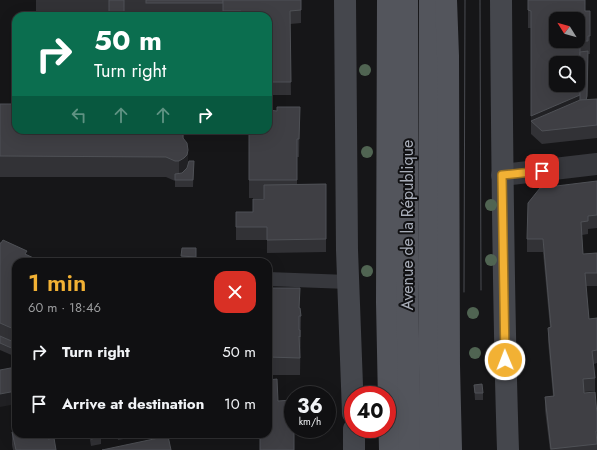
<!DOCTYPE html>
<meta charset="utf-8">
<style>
:root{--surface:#101012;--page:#1e1e20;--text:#f1f3f6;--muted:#9c9d9f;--line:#303032;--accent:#f2b134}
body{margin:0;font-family:Jost,sans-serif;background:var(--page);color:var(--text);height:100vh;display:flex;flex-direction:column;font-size:15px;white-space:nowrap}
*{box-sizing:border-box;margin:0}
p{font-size:13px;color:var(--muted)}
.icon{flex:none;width:22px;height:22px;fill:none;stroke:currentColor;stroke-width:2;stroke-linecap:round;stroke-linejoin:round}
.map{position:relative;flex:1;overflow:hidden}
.drawer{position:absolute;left:12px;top:258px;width:260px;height:180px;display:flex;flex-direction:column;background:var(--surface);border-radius:12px;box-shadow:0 4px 16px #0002,0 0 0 1px var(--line)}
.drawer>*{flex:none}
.top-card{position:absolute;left:12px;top:12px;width:260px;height:122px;border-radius:12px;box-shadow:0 4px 16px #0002,0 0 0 1px var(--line);background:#0b6e4f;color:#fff;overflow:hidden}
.needle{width:26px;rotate:307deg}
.tools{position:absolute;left:549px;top:12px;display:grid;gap:8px}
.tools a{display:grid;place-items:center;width:36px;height:36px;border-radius:8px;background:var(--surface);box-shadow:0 4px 16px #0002,0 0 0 1px var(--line);font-size:20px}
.speed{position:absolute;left:284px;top:386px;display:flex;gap:8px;font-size:20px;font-weight:700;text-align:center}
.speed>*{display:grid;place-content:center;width:52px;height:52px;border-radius:50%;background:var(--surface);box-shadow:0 4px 16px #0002,0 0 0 1px var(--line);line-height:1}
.speed small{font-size:10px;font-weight:400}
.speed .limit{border:6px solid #d22;background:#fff;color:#111}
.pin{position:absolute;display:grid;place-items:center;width:34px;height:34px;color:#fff;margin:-17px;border-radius:8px;box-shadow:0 2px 6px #0006}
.me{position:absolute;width:44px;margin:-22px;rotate:359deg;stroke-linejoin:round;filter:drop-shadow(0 0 3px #0008)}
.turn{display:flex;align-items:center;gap:14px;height:84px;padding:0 16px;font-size:18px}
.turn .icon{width:52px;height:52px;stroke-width:2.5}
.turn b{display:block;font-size:28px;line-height:34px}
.lanes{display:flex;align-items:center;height:38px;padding:0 16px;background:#0003;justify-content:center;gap:20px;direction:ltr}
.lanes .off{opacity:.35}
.round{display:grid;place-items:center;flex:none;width:42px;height:42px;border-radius:12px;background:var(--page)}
.head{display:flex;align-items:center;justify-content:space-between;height:68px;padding:0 16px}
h1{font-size:24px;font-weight:600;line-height:30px;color:var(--accent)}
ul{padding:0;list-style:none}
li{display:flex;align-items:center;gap:12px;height:52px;padding:0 16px}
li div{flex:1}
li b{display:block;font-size:15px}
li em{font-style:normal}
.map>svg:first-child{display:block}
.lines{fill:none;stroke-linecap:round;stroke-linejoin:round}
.lane{stroke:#37383d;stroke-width:14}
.street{stroke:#37383d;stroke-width:22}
.secondary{stroke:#45474d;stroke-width:22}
.primary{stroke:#53555c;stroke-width:22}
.tram{stroke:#4a4c52;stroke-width:1}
.tree{fill:#506452}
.wall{fill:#323236}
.shaded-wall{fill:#212124}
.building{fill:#3f3f44;stroke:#4f5156;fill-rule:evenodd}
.route-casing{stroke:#9d7322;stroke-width:10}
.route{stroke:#f2b134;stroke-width:7}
.labels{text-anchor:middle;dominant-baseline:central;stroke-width:4;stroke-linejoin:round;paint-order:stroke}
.street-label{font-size:16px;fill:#a8adb8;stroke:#111113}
</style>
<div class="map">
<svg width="597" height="450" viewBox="0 0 597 450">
<rect width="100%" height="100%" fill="#161618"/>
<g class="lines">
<path class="lane" d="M268,279l80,3"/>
<path class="street" d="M502,175l95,-11"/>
<g class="secondary">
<path d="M345,0l2,250 6,163"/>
<path d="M501,0c1,150 2,300 7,450"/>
<path d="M354,429v21"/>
</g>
<g class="primary">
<path d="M388,0l-1,302 3,148"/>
<path d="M407,0v282l3,168"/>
<path d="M430,0l-1,278 2,172"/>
<path d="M446,0l2,56 1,309 2,85"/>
</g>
<g class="tram">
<path d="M480,0l1,290"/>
<path d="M464,292l1,-292"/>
</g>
</g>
<g class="tree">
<circle cx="365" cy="70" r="6"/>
<circle cx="367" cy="152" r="6"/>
<circle cx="491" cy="205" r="6"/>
<circle cx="491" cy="260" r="6"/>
<circle cx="367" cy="271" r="6"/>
<circle cx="473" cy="313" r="6"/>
<circle cx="475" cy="353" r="6"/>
</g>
<g class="wall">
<path d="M36,0h265v23l-11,1 1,71h-23v-79h-232z"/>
<path d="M528,0l57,11 5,17v26h-2l-1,45h10v39l-55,6 -11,-10v-106h-3z"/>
<path d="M0,104l16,26h168v9l4,23 6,-1 -1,26h-18v-6l-9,-4h-166z"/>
<path d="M300,107l-1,50h-2v27h29v68l-59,1v-13h-31v-28h17l11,-13v-1h-15v-68l28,-19z"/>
<path d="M597,181v47l-9,1v5l-6,1 1,19 14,-1v33h-11l3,33 8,-1v45l-3,1 1,14v13l-11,1 13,22v36h-47l-5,-40v-13l8,-1 -5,-55v-13h2l-7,-76h-16v-13z"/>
<path d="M0,243l16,19v95l-16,-7z"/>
<path d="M182,248h14v14h-15z"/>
<path d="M268,288l32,20 1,8 -1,59h-32z"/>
<path d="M474,385l9,8v7h-8z"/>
<path d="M12,432l36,7 8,11h-43l-1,-5z"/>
<path d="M89,434h12v10l-10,2z"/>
<path d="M117,434h28v1l-27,5z"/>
</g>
<g class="shaded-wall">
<path d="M580,95v18l-49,8v-5z"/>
<path d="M183,130h1l-1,28 5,-8v21l-9,9v-19z"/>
<path d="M300,288v28l-1,-8z"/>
<path d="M16,391v13l-16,3v-13z"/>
</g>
<g class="building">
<rect x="109" y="0" width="15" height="16"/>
<rect x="146" y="0" width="77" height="3"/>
<path d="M223,0h78v10l-11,1 1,71h-23v-66h-27v-5h-18z"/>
<path d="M528,0h57v11h5v25h-2v5h-8v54l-49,21v-105l-3,-1zM556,19h22v22h-22zM556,63h22v22h-22z"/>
<path d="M588,51l-1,45 -1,4h-6v-48z"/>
<path d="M597,99v26l-55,6 -11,-10 49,-21z"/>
<path d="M0,104h16v26h167v8l4,5 1,7 -1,5 -3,3 -5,3h-4l-9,-4 -166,-1z"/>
<path d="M277,107h23l-1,32h-2v41h-48v-50h19v-20l9,1z"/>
<path d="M189,161h5l-1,19h-18v-6l7,-1 5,-5z"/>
<path d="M597,181v34l-9,1v5l-7,1 2,32 14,-1v20h-12l4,46 8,-1v32l-5,1 3,27 -12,1 1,14 11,-1 2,22v17h-1l1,13 -46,5 -6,-52 9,-1 -6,-68 3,-1 -8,-88h-16l1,-36 12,-15z"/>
<path d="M326,184v55l-59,1v-13h-31v-15h17v-13h11v-14z"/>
<path d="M3,240l24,11 -2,3 17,8h-26v68l-16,-7v-80h1z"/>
<path d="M182,248h14v9l-15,-1z"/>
<path d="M268,288h32l-1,20h1l1,8h-2v14h1v7l-1,-1 1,22 -32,-1z"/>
<path d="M0,336l16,7v7l-16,-7z"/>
<path d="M16,367v24l-16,3v-24z"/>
<path d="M277,379l1,22 14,-1 1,29h1v21h-34v-16h8v-54z"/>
<path d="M482,384l1,9h-8l-1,-8z"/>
<path d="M12,432h4v2h31l1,5 6,-1 2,12h-40z"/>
<path d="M90,434h11v3l-10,2z"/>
<path d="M168,436l3,14h-69z"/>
</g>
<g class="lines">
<g class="route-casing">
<path id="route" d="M505,360l-3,-185 40,-4"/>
</g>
<use href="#route" class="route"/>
</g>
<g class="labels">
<g class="street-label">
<text transform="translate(407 225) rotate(-90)">Avenue de la République</text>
</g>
</g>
</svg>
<div class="tools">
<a><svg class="needle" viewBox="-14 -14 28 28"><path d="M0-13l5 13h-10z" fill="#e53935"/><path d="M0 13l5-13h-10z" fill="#9c9d9f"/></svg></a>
<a><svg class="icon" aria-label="search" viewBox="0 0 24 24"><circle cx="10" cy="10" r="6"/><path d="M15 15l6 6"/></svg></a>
</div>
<div class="speed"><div>36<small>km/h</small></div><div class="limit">40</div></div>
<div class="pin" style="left:542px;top:171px;background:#d93025"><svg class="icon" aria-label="arrive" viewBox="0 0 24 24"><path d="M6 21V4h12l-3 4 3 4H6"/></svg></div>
<svg class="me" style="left:505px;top:360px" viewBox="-20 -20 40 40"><circle r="17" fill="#f2b134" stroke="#fff" stroke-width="3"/><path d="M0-11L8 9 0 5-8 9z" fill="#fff"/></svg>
<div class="top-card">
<div class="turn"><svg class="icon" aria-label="right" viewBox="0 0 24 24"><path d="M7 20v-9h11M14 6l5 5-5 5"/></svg><div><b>50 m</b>Turn right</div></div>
<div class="lanes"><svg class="icon off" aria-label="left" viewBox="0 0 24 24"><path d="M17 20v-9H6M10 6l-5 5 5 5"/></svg><svg class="icon off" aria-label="ahead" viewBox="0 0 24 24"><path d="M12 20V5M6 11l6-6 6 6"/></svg><svg class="icon off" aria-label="ahead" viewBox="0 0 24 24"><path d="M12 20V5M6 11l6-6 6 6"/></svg><svg class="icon" aria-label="right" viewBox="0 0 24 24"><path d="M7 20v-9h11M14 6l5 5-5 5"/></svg></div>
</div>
<section class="drawer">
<div class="head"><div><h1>1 min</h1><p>60 m · 18:46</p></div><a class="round" style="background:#d93025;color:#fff"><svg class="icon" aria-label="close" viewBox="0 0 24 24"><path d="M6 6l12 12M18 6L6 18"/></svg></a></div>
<ul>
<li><svg class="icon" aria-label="right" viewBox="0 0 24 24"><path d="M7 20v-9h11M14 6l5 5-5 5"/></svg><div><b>Turn right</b></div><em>50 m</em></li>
<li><svg class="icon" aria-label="arrive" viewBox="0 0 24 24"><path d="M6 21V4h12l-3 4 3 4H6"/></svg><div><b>Arrive at destination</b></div><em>10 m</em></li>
</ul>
</section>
</div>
